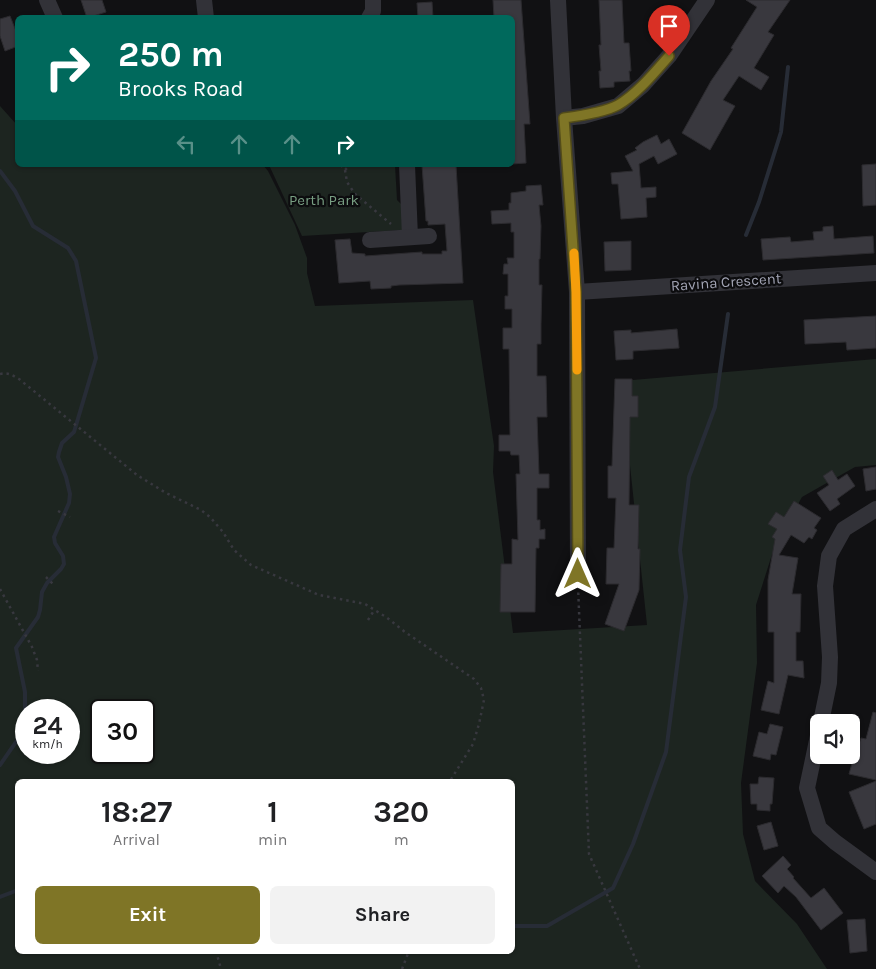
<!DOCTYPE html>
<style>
:root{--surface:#fff;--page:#f2f2f2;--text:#202124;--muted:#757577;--accent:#7f7526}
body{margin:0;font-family:Karla,sans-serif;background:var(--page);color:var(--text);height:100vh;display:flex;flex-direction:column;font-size:19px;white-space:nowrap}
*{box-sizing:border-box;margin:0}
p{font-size:16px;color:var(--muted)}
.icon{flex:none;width:28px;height:28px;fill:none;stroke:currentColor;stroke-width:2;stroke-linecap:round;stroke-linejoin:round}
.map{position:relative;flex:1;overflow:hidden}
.sheet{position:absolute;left:15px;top:779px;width:500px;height:175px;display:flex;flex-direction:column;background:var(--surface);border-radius:8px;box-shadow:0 1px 4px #0004}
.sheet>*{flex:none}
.top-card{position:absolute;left:15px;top:15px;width:500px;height:152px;border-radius:8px;box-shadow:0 1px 4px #0004;background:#00695c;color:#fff;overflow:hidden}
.tools{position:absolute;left:810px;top:714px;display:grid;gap:10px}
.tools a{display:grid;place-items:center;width:50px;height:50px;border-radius:8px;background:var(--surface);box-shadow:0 1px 4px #0004;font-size:25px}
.speed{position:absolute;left:15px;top:699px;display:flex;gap:10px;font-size:25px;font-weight:700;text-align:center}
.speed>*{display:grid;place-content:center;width:65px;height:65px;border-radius:50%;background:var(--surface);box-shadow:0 1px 4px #0004;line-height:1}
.speed small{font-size:12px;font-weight:400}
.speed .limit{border:2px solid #111;border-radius:8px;background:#fff;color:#111}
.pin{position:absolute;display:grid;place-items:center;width:42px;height:42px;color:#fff;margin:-51px -21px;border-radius:50% 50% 50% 0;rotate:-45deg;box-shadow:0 0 5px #0007}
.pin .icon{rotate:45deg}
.me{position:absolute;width:55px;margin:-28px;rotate:0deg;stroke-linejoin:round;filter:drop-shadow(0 0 4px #0008)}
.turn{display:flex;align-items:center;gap:18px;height:105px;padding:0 20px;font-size:22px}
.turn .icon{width:65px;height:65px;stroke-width:2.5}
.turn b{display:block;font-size:35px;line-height:42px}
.lanes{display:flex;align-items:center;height:48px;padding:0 20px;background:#0003;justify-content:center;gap:25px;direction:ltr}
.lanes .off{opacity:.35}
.eta{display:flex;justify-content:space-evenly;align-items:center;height:85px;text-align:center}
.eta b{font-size:30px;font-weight:700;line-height:35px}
.cta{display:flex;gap:10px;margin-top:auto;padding:10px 20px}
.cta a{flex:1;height:58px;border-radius:8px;background:var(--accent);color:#fff;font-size:20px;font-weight:700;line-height:58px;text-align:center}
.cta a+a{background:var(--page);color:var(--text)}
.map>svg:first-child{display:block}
.green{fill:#1d2520;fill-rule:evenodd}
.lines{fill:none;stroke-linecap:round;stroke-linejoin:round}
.stream{stroke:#272c36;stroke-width:4}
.building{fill:#39383e;stroke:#2c2b2f}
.path{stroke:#38383f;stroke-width:2.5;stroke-dasharray:2.5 4;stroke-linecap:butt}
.minor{stroke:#323238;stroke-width:16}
.route-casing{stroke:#534c19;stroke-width:12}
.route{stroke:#7f7526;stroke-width:9}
.slow{stroke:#f59e0b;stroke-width:9}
.labels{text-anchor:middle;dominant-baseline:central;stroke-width:4.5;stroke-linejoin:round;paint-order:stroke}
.park-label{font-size:15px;fill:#799f83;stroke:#0c0c0e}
.street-label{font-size:15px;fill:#a2a4b4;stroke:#0c0c0e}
</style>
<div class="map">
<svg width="876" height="969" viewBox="0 0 876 969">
<rect width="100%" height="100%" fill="#111113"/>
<g class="green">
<path d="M0,106l17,19 1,40h245l5,6 27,54 12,33v15l8,33 158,-6 21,146 -1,26 20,161 134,-8 -26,-244 255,-22v106l-21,2 -53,30 -27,48 -19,60 1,58 -16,120 2,51 12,47 42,43 30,45h-827zM26,710h43v42h-43zM101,710h43v42h-43zM18,781h494v170h-494z"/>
<path d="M269,165h126l2,35 6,6 -1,24 -100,6z"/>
</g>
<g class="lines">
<g class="stream">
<path d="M0,171l15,20 18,35 35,22 8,13 20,97 -22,74 -12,11 -3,9 -1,5 8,20 4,17 -1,9 -15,34 1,6 8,13 1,8 -3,5 -14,14 -5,9 -2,18 -2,7 -22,31 9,44v37l-25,36"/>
<path d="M746,235l13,-33 22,-70 7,-65"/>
<path d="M0,897l18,-7"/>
<path d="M512,926h35l66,-38 20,-44 33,-92 20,-155 -6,-47 9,-73 26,-70 13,-93"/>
</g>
</g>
<g class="building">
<path d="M81,0h21l4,12 -19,6z"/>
<path d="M493,0h28l9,124h-6l2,39 -14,1v-146h-18z"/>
<path d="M599,0h23l2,43h5l2,28h-2l1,10 -16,1v5l-14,1 -1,-17h2l-2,-26h2z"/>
<path d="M746,0h44l-22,32 6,3 -20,33 15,9 -8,13 -22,-14 -16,24 12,6 -25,44 -28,-17 29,-52 22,-32 -2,-1 26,-41z"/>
<path d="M432,2l1,16h-15l-1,-15z"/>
<path d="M10,16l8,20v10l-13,5 -5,-15v-17z"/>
<path d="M657,135l4,9 8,-5 8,15 -19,10 -4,-8 -15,8 2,24 15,-1v10l-10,1 1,19 -26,2 -3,-35h-6l-1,-11 22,-2 -8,-15 12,-6 -2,-2 8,-6z"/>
<path d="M876,164v41l-13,1 -1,-41z"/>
<path d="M422,165h34l7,118 -64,2 -8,1v2l-20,1 -1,-8 -31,2 -4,-43 15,-1 2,14 13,1v2l57,-4v2h20v-3h5l-2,-27 -17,1v-4h-2z"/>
<path d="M541,185l2,20h-4l2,21 -1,33h-1v26h3l-1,39v20h-4v32h9l1,41h-10l2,57h10v14h-12v32h3v10l5,-1v10h-6v9h-3l-1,64h-35l1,-48h11v-25l6,1 -2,-66h4l-1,-19h-8l-1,-4h-11v-16h11l-1,-86h-6v-21h9v-19h-7v-13h3v-22h-5l1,-10h4l-1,-6h7v-26h-3v-9l-19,1 -1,-13 18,-1v-7h2v-10l15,-2v-5z"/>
<path d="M833,226l1,13 39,-3 1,17 -111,7 -2,-21 29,-2 1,5 23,-2 -1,-8 10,-1v-4z"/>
<path d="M631,241v29l-26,1 -1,-29z"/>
<path d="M876,316v32l-29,2 -1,-8 -41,2 -1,-24z"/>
<path d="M677,329l2,19 -46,3v8l-17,1 -2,-29 17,-1v3z"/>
<path d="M615,379h17v17h6v21h-8l-1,88h10l-1,44h2l-1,41 -15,41 -19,-7 14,-40h-13l1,-36h7l2,-50h-8v-32h4z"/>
<path d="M876,467v22l-10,2 -3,-22z"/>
<path d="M832,470l6,10 9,-6 8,12 -18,13 3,5 -10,7 -13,-18 12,-8 -6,-9z"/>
<path d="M794,501l27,17 -7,10 3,2 -5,9 -3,-2 -5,6 -13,-8 -12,20 19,3 -6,36h9l-1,38h-4v29h7l1,17 -16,-3 -9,39 -18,-4 7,-29 6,2v-51h-6v-52l7,-41 -3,-2 5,-8 -9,-5 8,-12 8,5z"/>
<path d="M873,712l3,1v67l-27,-6 9,-31 1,1 2,-6 5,1z"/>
<path d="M770,724l13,3 -7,28 -5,-1 -1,6 -17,-4 6,-24 8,2z"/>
<path d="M759,777l15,1 -2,26h-2v7l-13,-1v-6h-6l-1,-20h8z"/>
<path d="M876,781v43l-12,5 -15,-37z"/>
<path d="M771,822l7,24 -14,4 -7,-24z"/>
<path d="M783,856l8,9 -4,4 7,8 -1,1 18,20 13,-10 19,25 -22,17 -25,-33 -12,-11 -6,7 -16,-17z"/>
<path d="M865,919l2,32 -17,2 -3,-33z"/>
</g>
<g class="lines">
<g class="path">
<path d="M341,165l4,5 5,-5"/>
<path d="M345,170l2,12 8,12 36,30"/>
<path d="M0,374c8,-2 12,1 19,5l118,96 29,18 35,17 9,7 13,15 11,18 17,15 68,30 46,9 21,13 19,15 69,47 7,9 3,12 -5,24 -6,20 -23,37"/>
<path d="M58,511l12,6"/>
<path d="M46,577l7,7"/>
<path d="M578,586l11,268 51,115"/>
<path d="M0,589l32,58 5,13 1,11"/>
<path d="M368,620l7,-11"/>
<path d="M216,951l5,18"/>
<path d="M402,969l7,-18"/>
</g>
<g class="minor">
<path d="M47,0l8,18"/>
<path d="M204,0l2,18"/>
<path d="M558,0l6,118 13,174 1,282"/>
<path d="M369,18l4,-7v-11"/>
<path d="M564,118l19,-2 35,-10 25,-21 26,-29 38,-56"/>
<path d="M407,165l3,72"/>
<path d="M370,240l59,-4"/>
<path d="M577,292l299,-19"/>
<path d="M821,722l8,-39 1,-26 -5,-71 4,-30 15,-27 32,-20"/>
<path d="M819,731l-12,57 12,40 16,14 41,30"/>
</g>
</g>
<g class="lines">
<g class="route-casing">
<path id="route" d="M578,574l-2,-282 -12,-174c15,-2 41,-6 54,-13 18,-10 37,-33 51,-49"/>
</g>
<use href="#route" class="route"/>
<path class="slow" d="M574,253l2,39 1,78"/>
</g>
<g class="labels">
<g class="park-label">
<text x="324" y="200">Perth Park</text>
</g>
<g class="street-label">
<text transform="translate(726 282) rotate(-4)">Ravina Crescent</text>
</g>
</g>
</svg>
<div class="tools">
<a><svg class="icon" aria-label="sound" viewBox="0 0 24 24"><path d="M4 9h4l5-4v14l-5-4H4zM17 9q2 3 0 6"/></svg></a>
</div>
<div class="speed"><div>24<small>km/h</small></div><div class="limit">30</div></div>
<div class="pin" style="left:669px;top:56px;background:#d93025"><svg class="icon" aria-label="arrive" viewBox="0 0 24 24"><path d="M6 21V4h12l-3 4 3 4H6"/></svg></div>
<svg class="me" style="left:578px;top:574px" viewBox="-20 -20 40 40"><path d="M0-17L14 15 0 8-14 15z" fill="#7f7526" stroke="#fff" stroke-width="4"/></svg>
<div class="top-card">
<div class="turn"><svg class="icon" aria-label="right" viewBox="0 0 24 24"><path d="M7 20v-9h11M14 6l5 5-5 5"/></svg><div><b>250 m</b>Brooks Road</div></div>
<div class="lanes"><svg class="icon off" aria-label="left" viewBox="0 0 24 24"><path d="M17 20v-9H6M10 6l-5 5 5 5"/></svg><svg class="icon off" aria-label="ahead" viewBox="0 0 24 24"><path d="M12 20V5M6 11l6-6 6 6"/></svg><svg class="icon off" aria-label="ahead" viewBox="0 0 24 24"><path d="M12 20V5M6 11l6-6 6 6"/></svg><svg class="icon" aria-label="right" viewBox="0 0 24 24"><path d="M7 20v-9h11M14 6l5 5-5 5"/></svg></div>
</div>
<section class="sheet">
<div class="eta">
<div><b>18:27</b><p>Arrival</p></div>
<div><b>1</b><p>min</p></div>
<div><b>320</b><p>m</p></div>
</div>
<div class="cta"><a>Exit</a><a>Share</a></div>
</section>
</div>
